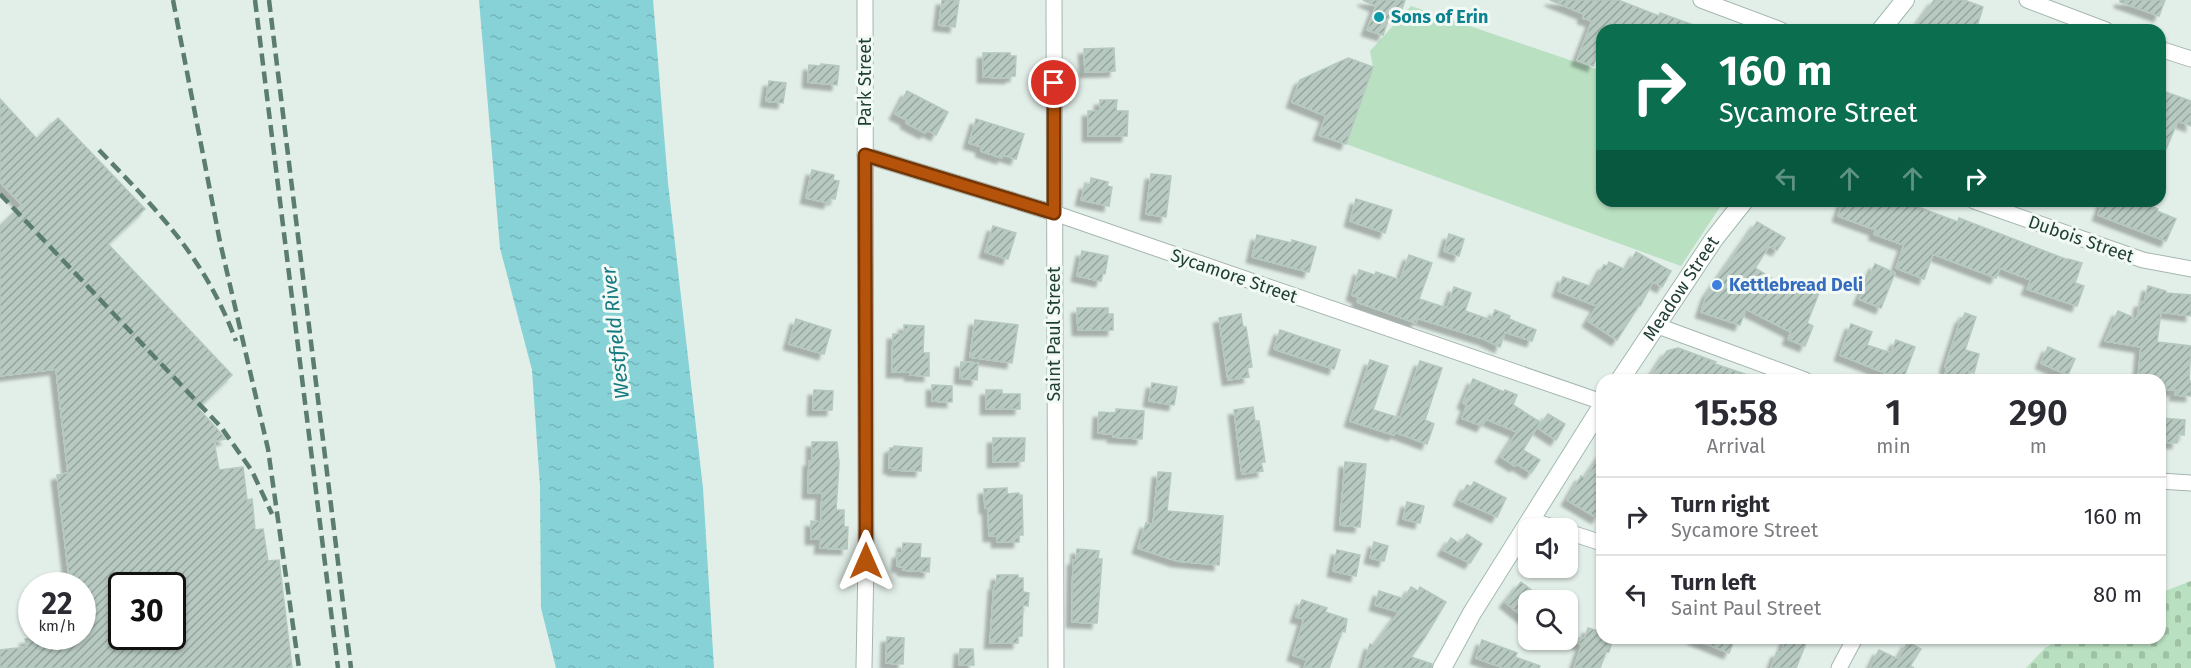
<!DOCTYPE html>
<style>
:root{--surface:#fff;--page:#f2f2f3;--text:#2b2b33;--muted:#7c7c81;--line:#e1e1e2}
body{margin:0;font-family:"Fira Sans",sans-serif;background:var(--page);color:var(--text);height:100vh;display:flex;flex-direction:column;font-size:22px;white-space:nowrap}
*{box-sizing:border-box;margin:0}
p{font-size:20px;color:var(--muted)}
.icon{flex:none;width:33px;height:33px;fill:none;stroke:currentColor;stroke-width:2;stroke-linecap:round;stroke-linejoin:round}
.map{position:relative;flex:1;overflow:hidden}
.drawer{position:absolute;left:1596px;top:374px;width:570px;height:270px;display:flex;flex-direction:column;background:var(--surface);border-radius:18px;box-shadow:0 2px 4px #0004}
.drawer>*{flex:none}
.top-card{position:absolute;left:1596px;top:24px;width:570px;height:183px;border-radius:18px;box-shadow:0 2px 4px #0004;background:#0b6e4f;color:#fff;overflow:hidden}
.fabs{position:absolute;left:1518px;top:518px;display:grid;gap:12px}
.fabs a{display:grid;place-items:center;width:60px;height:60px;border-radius:12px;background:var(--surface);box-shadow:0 2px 4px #0004;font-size:30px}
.speed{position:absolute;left:18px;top:572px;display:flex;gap:12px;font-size:30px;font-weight:700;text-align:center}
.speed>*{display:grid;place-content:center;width:78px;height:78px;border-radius:50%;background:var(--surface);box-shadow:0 2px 4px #0004;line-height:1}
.speed small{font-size:15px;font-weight:400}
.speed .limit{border:3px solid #111;border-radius:9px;background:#fff;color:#111}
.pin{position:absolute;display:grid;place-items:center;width:51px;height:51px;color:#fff;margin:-26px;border:3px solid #fff;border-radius:50%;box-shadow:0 2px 6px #0007}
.me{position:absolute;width:66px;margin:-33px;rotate:0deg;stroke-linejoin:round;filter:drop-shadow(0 0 4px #0008)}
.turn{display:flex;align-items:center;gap:21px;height:126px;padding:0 24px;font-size:27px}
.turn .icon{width:78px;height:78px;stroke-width:2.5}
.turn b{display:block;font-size:42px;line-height:51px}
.lanes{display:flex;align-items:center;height:57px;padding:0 24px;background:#0003;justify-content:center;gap:30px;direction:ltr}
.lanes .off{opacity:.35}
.eta{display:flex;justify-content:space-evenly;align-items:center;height:102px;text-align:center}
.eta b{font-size:36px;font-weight:600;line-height:42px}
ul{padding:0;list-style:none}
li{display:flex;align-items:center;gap:18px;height:78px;padding:0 24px;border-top:2px solid var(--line)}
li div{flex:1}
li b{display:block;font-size:22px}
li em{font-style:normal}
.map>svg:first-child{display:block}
.cemetery{fill:url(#cemetery-stones)}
.green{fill:#b9e0c1}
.water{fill:url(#water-ripples)}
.building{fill:url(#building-hatch);stroke:#b4c8be;stroke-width:1.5;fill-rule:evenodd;filter:url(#shadow)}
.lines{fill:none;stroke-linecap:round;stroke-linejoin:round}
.street-casing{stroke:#a4b6af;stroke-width:17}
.secondary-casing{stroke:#a0baaf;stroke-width:20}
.street{stroke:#fff;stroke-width:15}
.secondary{stroke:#fff;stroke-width:18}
.rail{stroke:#5b7c70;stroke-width:4.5;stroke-dasharray:12 6;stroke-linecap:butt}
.route-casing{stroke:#753606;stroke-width:15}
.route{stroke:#b45309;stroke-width:10}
.culture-dot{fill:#0f9aa8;stroke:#f3faf6;stroke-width:2}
.shop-dot{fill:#3f7fe0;stroke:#f3faf6;stroke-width:2}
.labels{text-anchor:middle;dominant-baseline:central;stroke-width:6;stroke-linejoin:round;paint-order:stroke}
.culture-label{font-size:18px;font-weight:bold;fill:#0d838f;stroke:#f3faf6;text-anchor:start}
.street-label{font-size:18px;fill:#204035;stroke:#f3faf6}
.shop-label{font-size:18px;font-weight:bold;fill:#366cbe;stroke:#f3faf6;text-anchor:start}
.water-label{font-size:20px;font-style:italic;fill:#157982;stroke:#f3faf6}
</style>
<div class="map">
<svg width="2191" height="668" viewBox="0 0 2191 668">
<defs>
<pattern id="cemetery-stones" width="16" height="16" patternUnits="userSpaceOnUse" patternTransform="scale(1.5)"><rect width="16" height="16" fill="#b9e0c1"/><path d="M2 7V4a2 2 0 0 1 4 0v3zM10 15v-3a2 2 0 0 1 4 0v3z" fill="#9fc1a6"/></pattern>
<pattern id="water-ripples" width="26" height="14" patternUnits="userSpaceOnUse" patternTransform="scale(1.5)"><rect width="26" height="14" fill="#86d2d7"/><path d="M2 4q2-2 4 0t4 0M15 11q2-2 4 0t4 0" fill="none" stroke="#73b5b9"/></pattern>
<pattern id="building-hatch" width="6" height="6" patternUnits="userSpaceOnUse" patternTransform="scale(1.5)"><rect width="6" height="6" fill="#b7c9c0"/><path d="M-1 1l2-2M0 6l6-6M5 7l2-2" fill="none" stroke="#94a59d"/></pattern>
<filter id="shadow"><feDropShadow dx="-5.5" dy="5.5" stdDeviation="1.5" flood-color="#0004"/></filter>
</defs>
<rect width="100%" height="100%" fill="#e2eee8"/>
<path class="cemetery" d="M2191,581v87h-165l19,-20 17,-10h98v-45z"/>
<path class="green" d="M1411,6l191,65v130h122l-43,65 -335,-122 27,-77 -3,-16z"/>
<path class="water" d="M479,0h174l15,183 35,305 11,180h-158l-15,-60 -1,-122 -8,-116 -32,-122z"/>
<g class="building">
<path d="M942,0h17l-4,27 -16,-2z"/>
<path d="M1363,0h42l-5,15 -9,-3 -8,23 -16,-5 9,-24z"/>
<path d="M1550,0h68l41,16 1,-3 42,15v2h-100v12l-9,24 -16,-6 15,-39 -9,-3 1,-4z"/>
<path d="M1934,0h30l19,7 -7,23h-51l-9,-4z"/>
<path d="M2120,0h45l-6,16 -39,-14z"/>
<path d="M1114,48l1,23 -30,1 -1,-23z"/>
<path d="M983,53h27v3h6l-1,20h-5v2l-27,-1z"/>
<path d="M1348,58l25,9 -27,77 -27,-9 7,-19 -34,-14 8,-22z"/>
<path d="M821,64l18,2 -2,19 -29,-3 1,-17 11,1z"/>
<path d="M769,81l17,2 -3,20 -17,-2z"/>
<path d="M2160,90l31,11v25l-13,-5 -18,42z"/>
<path d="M907,91l41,21 -12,23 -9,-5 -2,3 -19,-10 1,-3 -12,-6z"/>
<path d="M0,99l37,40 21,-21 87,91 -37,35 124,131 -34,33 28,31 -12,2 5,29 24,-3 4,33 5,-1 3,31 8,-1 5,32 11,-1 13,108h-292v-18l27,-3 -2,-8 21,-3h36v-51h-12l-13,-110 11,-2 -12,-104 -56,7v-150l22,-21 -22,-23zM122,585h50v51h-50z"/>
<path d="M1100,100h17l-1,11h12l-1,25h-39v-25h12z"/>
<path d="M976,119l48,15 -8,25 -13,-4 -1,3 -21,-7 1,-4 -13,-4z"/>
<path d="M812,170l22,5 -1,5 6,1 -4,18 -5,-1 -1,5 -23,-5z"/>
<path d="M1151,174l20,2 -5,41 -20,-3z"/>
<path d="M1091,178l17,4 -1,4 5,1 -3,19 -28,-6 4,-16 5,1z"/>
<path d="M1356,199l36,11 -7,23 -35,-12z"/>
<path d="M1843,201h59l56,21 1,-4 109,42v-1l14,4 -7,20 9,3 -7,20 -50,-17 4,-9 -31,-12 -4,10 -63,-24 -9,25 -28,-11 8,-23 -30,-11 2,-4 -38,-14z"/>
<path d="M2103,201h37l18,8 -1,2 19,8 -10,22 -68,-26z"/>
<path d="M1757,222l28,16 -8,12 -8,-4 -14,22 31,19 2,-6 31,12 -12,30 6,3 -8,20 -17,-7 3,-7 -45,-23 -6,16 -39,-13 6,-18z"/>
<path d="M993,226l23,7 -8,26 -23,-7z"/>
<path d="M1449,234l15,5 -5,17 -15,-5z"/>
<path d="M1257,235l35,8v-3l24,7 -7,25 -57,-15z"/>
<path d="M1082,251l26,5 -3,18 -2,-1 -2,8 -24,-5z"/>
<path d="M1636,252l35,19 -9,16 -9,-5 -13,24 -1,-1 -22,35 -29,-19 9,-15 -39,-15 5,-14 29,10 12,-22 3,1 2,-4 17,8z"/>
<path d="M1409,255l23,8 -13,36 28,9 7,-21 17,6 -6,18 26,9 4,-10 15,6 -1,3 27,11 -4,11 -27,-9 -5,15 -16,-8 -67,-21 -1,5 -28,-10 -31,-11 2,-4 -7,-3 7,-25 16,5 1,-3 24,8z"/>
<path d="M1875,264l20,9 -14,35 -22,-9z"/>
<path d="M2148,286l18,5v2l25,2v21l-30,-4 -4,30 34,4 -2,35h2v15l-16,-1 1,-5 -13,-1 1,-9h-26l3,-33 -36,-6 13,-30 19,8 3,-17 4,1z"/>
<path d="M1077,308h31v6h5v16h-35z"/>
<path d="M1965,313l11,4 -11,33 14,4 -5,19 -5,-2 -3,9h-23l4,-12 -2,-1 16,-49h2z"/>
<path d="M1241,314l2,13h3l6,40 -5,1 2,9 -21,3 -9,-62z"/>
<path d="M796,319l35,11 -7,24 -35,-10z"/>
<path d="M975,320l43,5 -6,38 -42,-6z"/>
<path d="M1851,324l21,8 -5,13 24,8 5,-13 19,7 -12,33 -63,-25z"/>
<path d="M904,325l20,1 -1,27h6v23l-19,-1v-3h-18l1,-38h11z"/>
<path d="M1280,330l60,20 -6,19 -60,-20z"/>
<path d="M2048,347l27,12 -7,16 -27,-12z"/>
<path d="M1678,348l38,14 -1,2 39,13v3h-106l19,-29z"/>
<path d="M1370,360l18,6 -15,44 27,8 20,-57 22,7 -17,52 9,4 -7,20 -32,-12 -1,3 -44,-14z"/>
<path d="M961,362l17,1 -1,17 -17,-2z"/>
<path d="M1473,379l31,13 1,-2 12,5 -4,10 27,17 -17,28 17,10 -9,13 -14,-9 -2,2 -14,-9 16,-25 -31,-13 -4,7 -20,-8 5,-13 -4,-2z"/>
<path d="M1152,383l25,4 -3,18 -25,-4z"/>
<path d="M932,385l20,1v16l-20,-1z"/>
<path d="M814,390l19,1 -1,19h-19z"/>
<path d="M986,390h16v4h18v15h-34z"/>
<path d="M1253,407l2,14h4l6,41h-4l2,9 -21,3 -8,-64z"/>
<path d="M1116,409l28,2 -2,28 -29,-2v-3l-15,-1 1,-21 17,1z"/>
<path d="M1548,414l17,10 -9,16 -18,-12z"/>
<path d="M2161,418l24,2 -1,15 -6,-1 -1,9 -17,-1z"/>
<path d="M993,438h32l-1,23 -31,1z"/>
<path d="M812,442h25l2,21 -3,47h8v17h4l-1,22 -27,-1 1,-9h-10v-18l10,1 1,-29h-14l1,-32h3z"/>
<path d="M894,446l28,2 -1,23 -28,-1 1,-2h-5l1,-20h4z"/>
<path d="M1602,453v56l-5,9 -30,-18 14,-24 4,2z"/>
<path d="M1345,462l21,2 -6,63 -20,-2z"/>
<path d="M1158,472l13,1 -4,38 56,5 -4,49 -42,-4 -39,-13 8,-25 7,2z"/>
<path d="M1474,482l32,16 -9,19 -38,-17 8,-15 4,2z"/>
<path d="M1007,488v6l12,-1v3l3,-1 1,40h-4v7h-22v-6h-8l-1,-28h-3l-1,-19z"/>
<path d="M1407,502l17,4 -4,17 -17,-4z"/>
<path d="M1467,534l15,10 -12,19 -27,-13 8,-12 9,6z"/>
<path d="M1374,542l14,4 -4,15 -14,-3z"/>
<path d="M903,543l18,1 -1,14h10l-1,14 -26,-2v-3l-6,-1 1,-13h4z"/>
<path d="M1077,549l22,2 -1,8h4l-5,64 -25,-1 1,-62h3z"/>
<path d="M1337,550l23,5 -4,21 -23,-5z"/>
<path d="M997,575h21v3h5v14l6,1 -1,13 -5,-1 -1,31h-4v7h-28l4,-58 2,1z"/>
<path d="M1521,582l23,18h-16v21l-23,-19z"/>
<path d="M1411,587l7,4 2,-4 26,15 -21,35 -14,20 21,7 -1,4h-68l7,-24 4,2 25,-34 -24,-7 4,-14 25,8z"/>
<path d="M1302,600l25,8 -2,4 22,7 -2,13 -3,-1 -13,37h-25l3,-8 -14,-5 11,-36 -8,-2z"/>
<path d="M1588,628l14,4v6h11l-4,14h-3l-6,16h-26l8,-24 -11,-3v-3h14z"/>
<path d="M887,637l17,1 -1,26 -17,-1z"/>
<path d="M1692,638h43l-6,15z"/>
<path d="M1786,638h22l-12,30h-25l6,-16 4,1z"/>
<path d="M1482,640l35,13 -2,4 25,9 -1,2h-35l-28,-10z"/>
<path d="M1908,642l13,7 -11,17 4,2h-44l9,-18 19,9z"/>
<path d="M960,649h13l1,16h-15z"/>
</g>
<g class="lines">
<g class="street-casing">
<g id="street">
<path d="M1054,0l2,668"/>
<path d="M1701,0l80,30"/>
<path d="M2027,0l79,30"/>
<path d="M2160,49l31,10"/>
<path d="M865,155l189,58 548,189"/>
<path d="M1974,201l169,59 48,9"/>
<path d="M1658,326l147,54"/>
<path d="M2160,481l31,2"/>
<path d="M1530,520l26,8"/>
<path d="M1568,532l34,11"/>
<path d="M864,668l2,-107 -1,-561"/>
<path d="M1839,668l16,-30"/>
</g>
</g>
<g class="secondary-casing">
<g id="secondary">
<path d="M1881,30l24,-30"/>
<path id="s1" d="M1620,380l94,-141 30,-38"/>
<path d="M1442,668l30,-55 130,-207"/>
</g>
</g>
<use href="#street" class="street"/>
<use href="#secondary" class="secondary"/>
<g class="rail">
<path d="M173,0l47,242 48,207 31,219"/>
<path d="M255,0l83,668"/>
<path d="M269,0l82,668"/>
<path d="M99,150c60,62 106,108 137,191"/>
<path d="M0,194l221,233 31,44 20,43"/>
</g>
</g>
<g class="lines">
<g class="route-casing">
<path id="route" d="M866,561l-1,-406 189,58v-130"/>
</g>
<use href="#route" class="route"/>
</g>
<circle class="culture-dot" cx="1379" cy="17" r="6"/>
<circle class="shop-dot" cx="1717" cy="285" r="6"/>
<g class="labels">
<g class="culture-label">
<text x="1391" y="17">Sons of Erin</text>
</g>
<g class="street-label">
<text transform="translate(865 82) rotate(-90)">Park Street</text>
<text transform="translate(2081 239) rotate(19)">Dubois Street</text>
<text transform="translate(1234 276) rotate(19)">Sycamore Street</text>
<text stroke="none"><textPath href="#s1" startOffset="110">Meadow Street</textPath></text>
<text transform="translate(1054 334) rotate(-90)">Saint Paul Street</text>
</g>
<g class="shop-label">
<text x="1729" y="285">Kettlebread Deli</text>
</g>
<g class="water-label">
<text transform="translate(615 333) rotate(-96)">Westfield River</text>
</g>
</g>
</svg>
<div class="fabs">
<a><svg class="icon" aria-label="sound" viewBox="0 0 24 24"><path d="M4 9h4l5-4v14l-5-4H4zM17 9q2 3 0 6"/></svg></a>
<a><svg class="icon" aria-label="search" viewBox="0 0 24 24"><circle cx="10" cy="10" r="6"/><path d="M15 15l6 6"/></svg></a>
</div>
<div class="speed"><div>22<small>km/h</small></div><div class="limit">30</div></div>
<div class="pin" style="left:1054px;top:83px;background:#d93025"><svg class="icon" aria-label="arrive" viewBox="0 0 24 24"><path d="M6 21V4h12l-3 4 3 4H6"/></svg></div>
<svg class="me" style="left:866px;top:561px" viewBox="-20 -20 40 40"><path d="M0-17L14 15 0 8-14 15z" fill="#b45309" stroke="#fff" stroke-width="4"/></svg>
<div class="top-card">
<div class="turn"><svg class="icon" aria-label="right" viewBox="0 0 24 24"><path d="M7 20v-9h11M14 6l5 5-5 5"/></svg><div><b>160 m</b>Sycamore Street</div></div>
<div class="lanes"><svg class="icon off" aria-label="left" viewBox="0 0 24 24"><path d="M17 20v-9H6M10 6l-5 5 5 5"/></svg><svg class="icon off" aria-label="ahead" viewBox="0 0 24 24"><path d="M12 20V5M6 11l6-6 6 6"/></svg><svg class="icon off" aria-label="ahead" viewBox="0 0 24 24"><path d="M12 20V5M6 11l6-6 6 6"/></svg><svg class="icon" aria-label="right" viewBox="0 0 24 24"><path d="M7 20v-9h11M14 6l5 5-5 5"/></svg></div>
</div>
<section class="drawer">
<div class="eta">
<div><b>15:58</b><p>Arrival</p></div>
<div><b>1</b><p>min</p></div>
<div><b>290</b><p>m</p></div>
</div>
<ul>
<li><svg class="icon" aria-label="right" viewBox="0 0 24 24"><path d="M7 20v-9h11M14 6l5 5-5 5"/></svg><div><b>Turn right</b><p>Sycamore Street</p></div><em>160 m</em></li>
<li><svg class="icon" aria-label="left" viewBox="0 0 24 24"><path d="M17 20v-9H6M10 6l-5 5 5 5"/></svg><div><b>Turn left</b><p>Saint Paul Street</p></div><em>80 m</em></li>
</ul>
</section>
</div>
